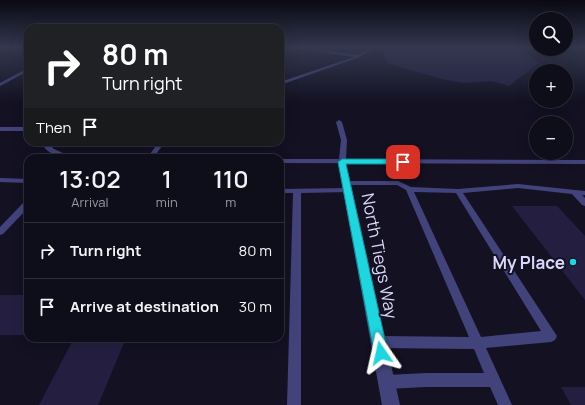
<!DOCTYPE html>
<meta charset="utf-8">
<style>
:root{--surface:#0e0d1a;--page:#1c1b27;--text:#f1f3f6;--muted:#9b9ca2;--line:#2e2d39}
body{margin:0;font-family:Manrope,sans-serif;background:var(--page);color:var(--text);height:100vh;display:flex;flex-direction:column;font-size:15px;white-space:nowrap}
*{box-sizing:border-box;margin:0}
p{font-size:13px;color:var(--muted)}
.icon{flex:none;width:22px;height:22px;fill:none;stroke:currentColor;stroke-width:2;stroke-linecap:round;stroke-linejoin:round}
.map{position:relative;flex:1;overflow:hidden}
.drawer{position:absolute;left:24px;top:154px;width:260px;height:188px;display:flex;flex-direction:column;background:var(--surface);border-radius:12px;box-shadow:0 4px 16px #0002,0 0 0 1px var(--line)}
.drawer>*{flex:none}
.top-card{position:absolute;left:24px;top:24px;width:260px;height:122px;border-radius:12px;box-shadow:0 4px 16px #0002,0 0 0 1px var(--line);background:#202124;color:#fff;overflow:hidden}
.fabs{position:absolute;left:529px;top:12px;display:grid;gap:8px}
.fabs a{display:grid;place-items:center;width:44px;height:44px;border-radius:50%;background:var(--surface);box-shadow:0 4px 16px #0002,0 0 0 1px var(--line);font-size:20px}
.pin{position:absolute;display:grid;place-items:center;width:34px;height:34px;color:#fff;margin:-17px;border-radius:8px;box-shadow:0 2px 6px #0006}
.me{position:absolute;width:44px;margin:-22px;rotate:349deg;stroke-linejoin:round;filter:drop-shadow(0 0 3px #0008)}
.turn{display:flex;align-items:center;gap:14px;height:84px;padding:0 12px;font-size:18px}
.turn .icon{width:52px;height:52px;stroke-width:2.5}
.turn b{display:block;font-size:28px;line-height:34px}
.then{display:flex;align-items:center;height:38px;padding:0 12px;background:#0003;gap:8px;font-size:15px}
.eta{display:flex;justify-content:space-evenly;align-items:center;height:68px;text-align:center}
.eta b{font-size:24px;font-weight:600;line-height:28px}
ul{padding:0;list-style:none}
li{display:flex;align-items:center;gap:12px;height:56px;padding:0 12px;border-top:1px solid var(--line)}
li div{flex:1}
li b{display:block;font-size:15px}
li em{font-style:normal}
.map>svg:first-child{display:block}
.building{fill:#241f40}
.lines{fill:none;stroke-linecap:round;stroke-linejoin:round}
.lane{fill:#42437b;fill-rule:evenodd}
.street{fill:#42437b;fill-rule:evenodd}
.route{fill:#1dd6e0;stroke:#138b92}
.poi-dot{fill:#1dd6e0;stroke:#131122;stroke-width:1.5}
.labels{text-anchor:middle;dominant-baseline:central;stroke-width:4;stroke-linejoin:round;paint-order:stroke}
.near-street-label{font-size:17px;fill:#d9d7fa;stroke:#131122}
.near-poi-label{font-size:17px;font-weight:bold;fill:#d9d7fa;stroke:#131122;text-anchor:end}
</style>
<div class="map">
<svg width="585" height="405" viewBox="0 0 585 405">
<rect width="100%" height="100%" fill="#131122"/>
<g class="building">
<path d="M393,47h118l10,3 18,13 -30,23 -17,-5 -29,2 -21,-4 -53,-15 -4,-4 -2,-10z"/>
<path d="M512,206h45l28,30v64z"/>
<rect x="0" y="295" width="28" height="40"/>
<path d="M74,338h52l-28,67h-59z"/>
<path d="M561,387h24v18h-14z"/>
</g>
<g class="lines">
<g class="lane">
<path d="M296,47l62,8 11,-7h-13l-1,-1h20l-15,10 -80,28v-3l74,-25 -57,-9z"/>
<path d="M28,68v3l-28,15v-3z"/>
<path d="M339,120l3,2 5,18 -1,19 239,1v4l-305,-1v-4h59l2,-19 -5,-18z"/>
<rect x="0" y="127" width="28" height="4"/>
<path d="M41,142h6l7,7 20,9c-13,0 -27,-3 -33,-16z"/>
<path d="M159,142h6l-12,16h-6z"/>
<path d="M0,178l28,1v4l-28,-1z"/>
<path d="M344,181h54l13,6 47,2 60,-5 67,7v4h-3l3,3v8l-3,-1 -10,-11 -54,-6 -55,5 94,143 -2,4 -4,2 -65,6 26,57h-14l-8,-18h-64l-39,2 -5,-2 -2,-5 2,-5 5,-2 39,-2h58l-10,-24 -95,-1 -4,-2 -2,-4 2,-4 4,-2 90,1 -63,-147 -9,-5h-50l-4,-2zM414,192l42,1 85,138 -60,6z"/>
<path d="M348,188h3l1,2 -1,2 -50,1v212h-14l6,-212h-13v-4z"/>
<path d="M28,200v8l-25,26 -3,1v-8l25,-26z"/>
</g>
<path class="street" d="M342,159l4,3 54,243h-18l-44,-243z"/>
</g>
<linearGradient id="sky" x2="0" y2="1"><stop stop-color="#0a0913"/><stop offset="0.46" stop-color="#33384f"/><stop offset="1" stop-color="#33384f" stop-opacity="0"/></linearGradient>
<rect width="585" height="103" fill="url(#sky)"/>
<path class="route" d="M342,159h61l3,3 -3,2h-57l42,189 -2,5 -5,2 -5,-2 -2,-5 -36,-191z"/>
<circle class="poi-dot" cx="573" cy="262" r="4"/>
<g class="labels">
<g class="near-street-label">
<text transform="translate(380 256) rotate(79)">North Tiegs Way</text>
</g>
<g class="near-poi-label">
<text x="565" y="262">My Place</text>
</g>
</g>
</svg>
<div class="fabs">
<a><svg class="icon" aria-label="search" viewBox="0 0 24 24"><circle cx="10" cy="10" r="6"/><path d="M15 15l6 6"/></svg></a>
<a>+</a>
<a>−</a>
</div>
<div class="pin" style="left:403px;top:162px;background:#d93025"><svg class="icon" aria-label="arrive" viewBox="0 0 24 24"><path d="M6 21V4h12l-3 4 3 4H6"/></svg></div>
<svg class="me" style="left:381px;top:353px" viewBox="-20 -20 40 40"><path d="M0-17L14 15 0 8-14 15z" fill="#1dd6e0" stroke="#fff" stroke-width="4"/></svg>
<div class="top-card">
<div class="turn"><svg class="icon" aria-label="right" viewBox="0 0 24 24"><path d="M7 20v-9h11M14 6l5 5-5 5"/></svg><div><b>80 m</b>Turn right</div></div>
<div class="then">Then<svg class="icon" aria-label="arrive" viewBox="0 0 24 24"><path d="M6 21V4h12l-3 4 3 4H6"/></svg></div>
</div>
<section class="drawer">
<div class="eta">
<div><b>13:02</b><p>Arrival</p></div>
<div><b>1</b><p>min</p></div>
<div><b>110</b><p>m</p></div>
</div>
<ul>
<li><svg class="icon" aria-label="right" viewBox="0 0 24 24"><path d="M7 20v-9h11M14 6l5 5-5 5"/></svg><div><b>Turn right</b></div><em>80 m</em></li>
<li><svg class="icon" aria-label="arrive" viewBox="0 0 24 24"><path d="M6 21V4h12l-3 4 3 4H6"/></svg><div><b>Arrive at destination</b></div><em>30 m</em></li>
</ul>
</section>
</div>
